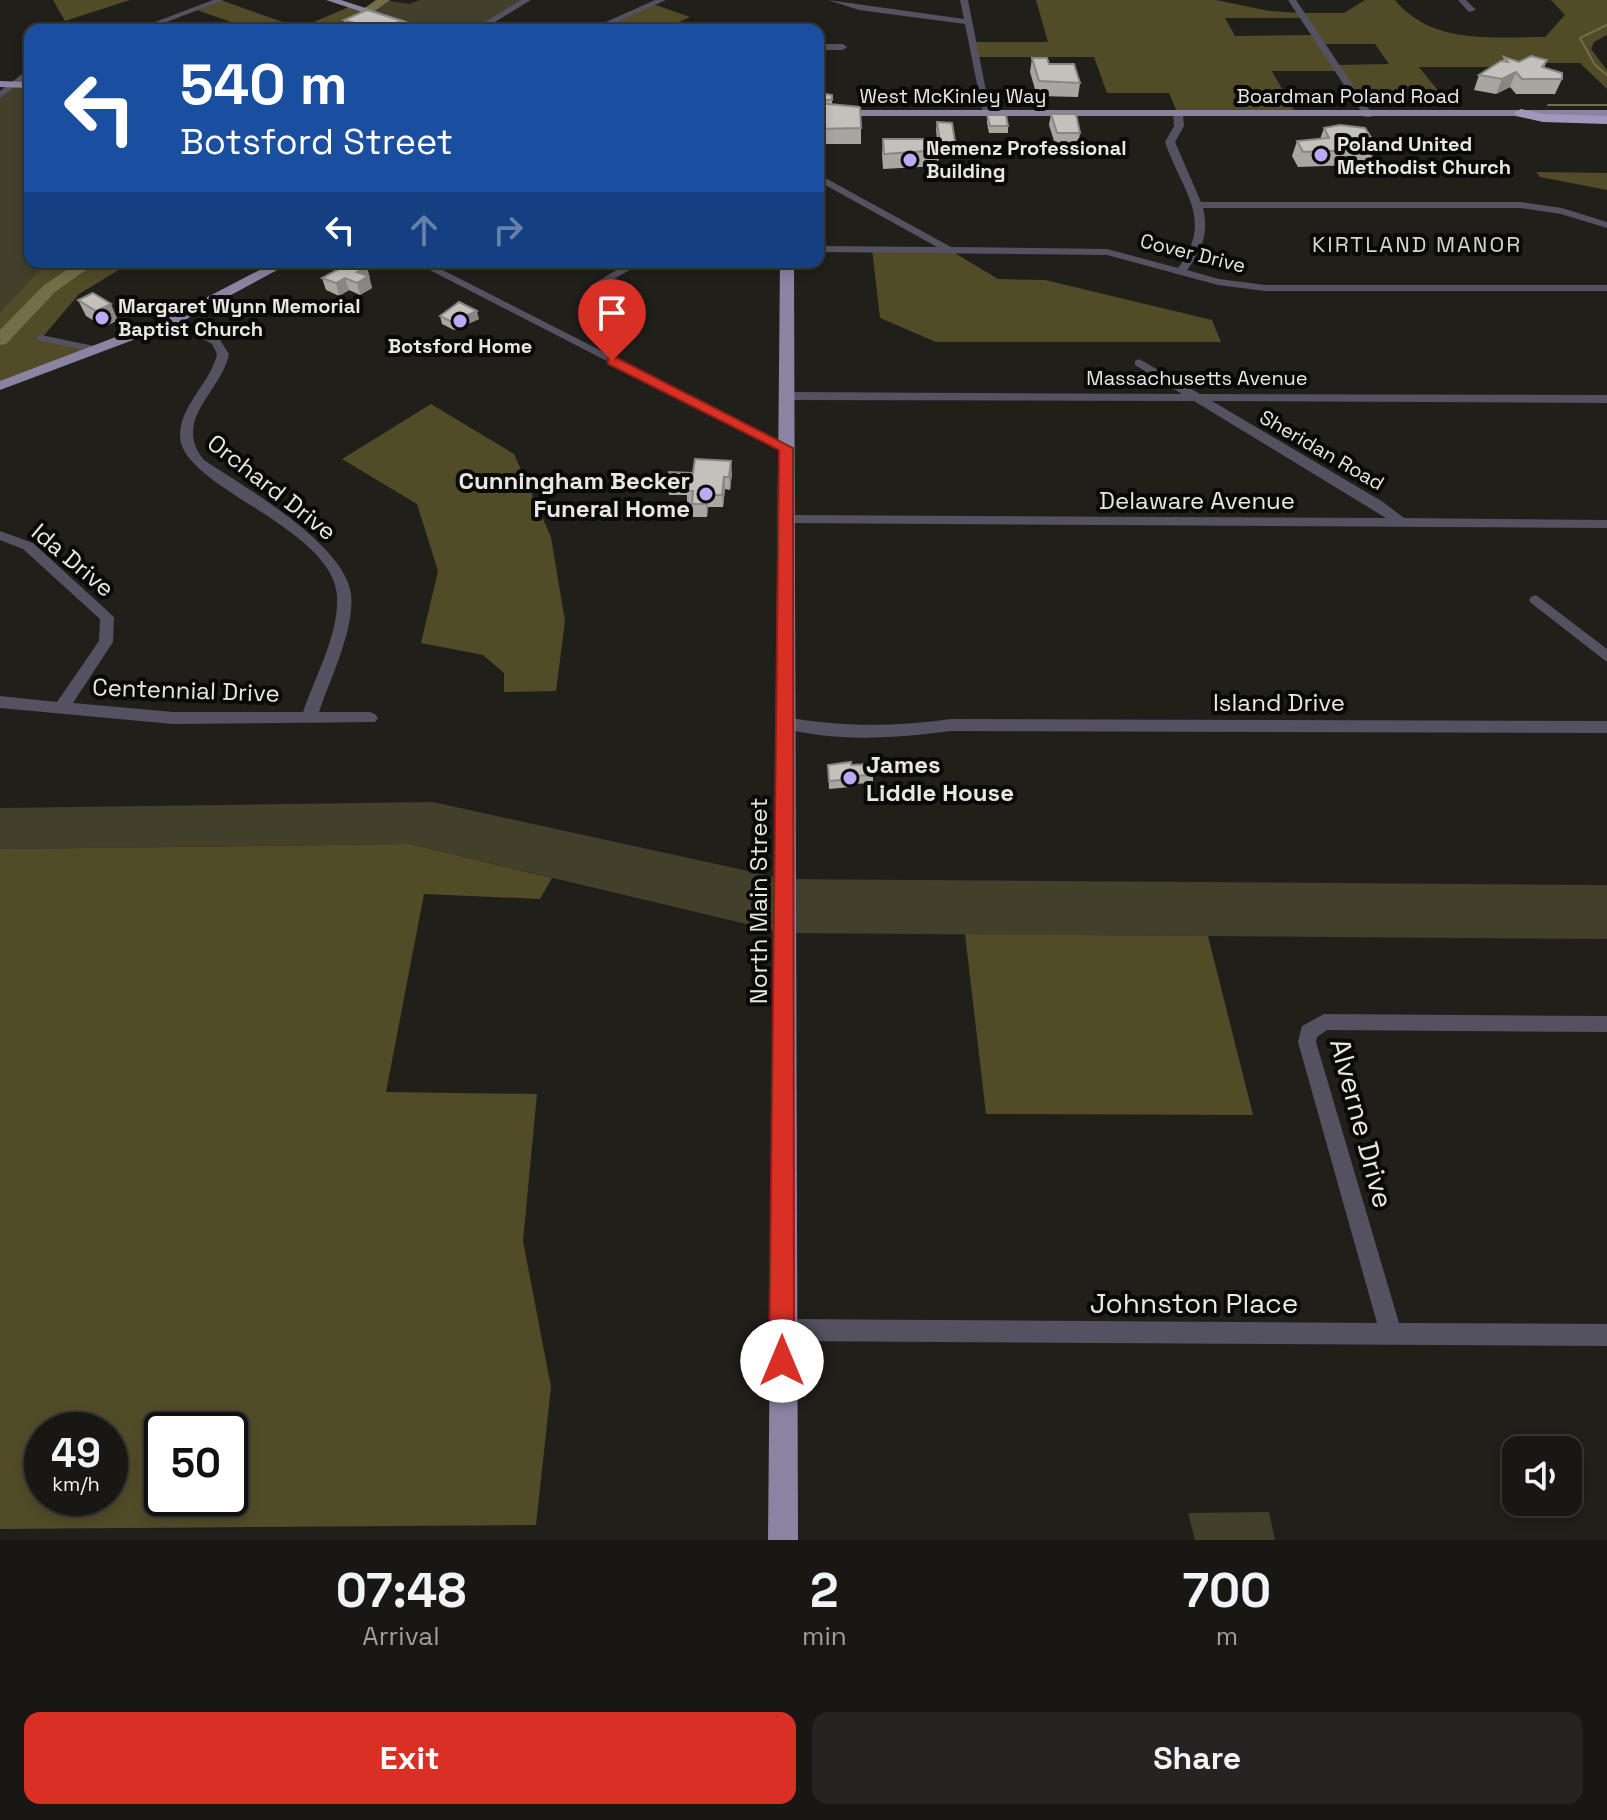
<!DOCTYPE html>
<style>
:root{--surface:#181714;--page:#252422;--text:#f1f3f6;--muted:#9f9fa0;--line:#363634;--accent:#d93025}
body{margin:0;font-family:"Space Grotesk",sans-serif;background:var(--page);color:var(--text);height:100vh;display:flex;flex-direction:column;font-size:30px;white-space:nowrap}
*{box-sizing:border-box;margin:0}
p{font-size:26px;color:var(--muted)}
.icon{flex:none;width:44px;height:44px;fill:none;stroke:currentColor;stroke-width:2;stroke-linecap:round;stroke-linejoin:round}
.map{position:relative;height:1540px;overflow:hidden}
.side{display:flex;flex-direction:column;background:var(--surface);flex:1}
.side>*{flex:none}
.guide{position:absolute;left:24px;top:24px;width:800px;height:244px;border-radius:16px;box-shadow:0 4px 12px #0003,0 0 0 2px var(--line);background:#1a4fa0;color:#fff;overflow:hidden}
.fabs{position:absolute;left:1502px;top:1436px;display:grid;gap:16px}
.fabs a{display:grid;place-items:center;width:80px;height:80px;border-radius:16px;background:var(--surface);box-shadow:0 4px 12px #0003,0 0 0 2px var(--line);font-size:40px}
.speed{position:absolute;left:24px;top:1412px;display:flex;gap:16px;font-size:40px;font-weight:700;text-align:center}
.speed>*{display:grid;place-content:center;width:104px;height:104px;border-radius:50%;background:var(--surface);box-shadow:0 4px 12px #0003,0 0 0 2px var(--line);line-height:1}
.speed small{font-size:20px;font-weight:400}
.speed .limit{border:4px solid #111;border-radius:12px;background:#fff;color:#111}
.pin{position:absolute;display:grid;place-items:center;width:68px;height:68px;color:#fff;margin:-82px -34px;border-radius:50% 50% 50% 0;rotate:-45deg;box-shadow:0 0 8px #0007}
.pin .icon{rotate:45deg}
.me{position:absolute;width:88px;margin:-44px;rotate:0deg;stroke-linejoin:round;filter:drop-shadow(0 0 6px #0008)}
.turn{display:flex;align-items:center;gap:28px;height:168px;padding:0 24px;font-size:36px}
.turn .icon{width:104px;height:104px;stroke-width:2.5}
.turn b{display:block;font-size:56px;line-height:68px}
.lanes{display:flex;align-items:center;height:76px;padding:0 24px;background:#0003;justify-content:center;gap:40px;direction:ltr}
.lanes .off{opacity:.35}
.eta{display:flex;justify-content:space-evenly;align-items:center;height:136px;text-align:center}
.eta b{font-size:48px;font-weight:800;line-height:56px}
.cta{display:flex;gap:16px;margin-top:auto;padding:16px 24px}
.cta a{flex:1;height:92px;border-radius:16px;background:var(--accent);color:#fff;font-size:32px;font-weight:800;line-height:92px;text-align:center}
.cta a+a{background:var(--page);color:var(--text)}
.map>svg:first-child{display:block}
.green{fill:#423f2b}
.forest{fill:#514b28;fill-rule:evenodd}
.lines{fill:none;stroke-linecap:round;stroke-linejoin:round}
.stream{stroke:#736d49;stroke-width:2}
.river{fill:#736d49;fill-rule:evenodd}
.minor{fill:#545260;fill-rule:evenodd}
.major{fill:#8a84a2;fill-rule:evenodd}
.highway{fill:#9f98bc;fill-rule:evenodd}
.wall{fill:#a7a6a1}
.shaded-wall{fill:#888783}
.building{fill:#c2c1bb;stroke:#888783;stroke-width:2}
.route{fill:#d93025;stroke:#8d1f18;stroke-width:2}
.poi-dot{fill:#bbaaf6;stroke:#090907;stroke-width:3}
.labels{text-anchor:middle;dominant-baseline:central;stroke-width:8;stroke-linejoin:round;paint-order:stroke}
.far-street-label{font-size:20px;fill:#e8e7e4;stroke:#090907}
.far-poi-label{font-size:20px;font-weight:bold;fill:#e8e7e4;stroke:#090907;text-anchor:start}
.far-neighbourhood-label{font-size:22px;letter-spacing:2px;fill:#d6d5cf;stroke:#090907}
.poi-label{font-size:24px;font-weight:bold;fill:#e8e7e4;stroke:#090907;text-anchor:end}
.street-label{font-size:24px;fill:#e8e7e4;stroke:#090907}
.near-street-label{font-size:28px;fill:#e8e7e4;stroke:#090907}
</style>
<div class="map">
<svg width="1607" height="1540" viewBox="0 0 1607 1540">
<rect width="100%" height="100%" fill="#201f1a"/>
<g class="green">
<path d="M384,0l25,4 11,-4h107l-51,30h-48l-60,-18z"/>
<path d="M11,84l19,1v177h17l-47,50v-217z"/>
<path d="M433,802l351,77 823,6v54l-823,-6 -374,-89 -410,5v-41z"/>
<path d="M1269,1512l6,28h-80l-7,-27z"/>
</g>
<g class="forest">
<path d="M53,0h77l-65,21z"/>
<path d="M220,0l80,28 51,-22 9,3 24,-9 -44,30h-86l-60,-21z"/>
<path d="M1036,0h180l53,11 32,2h43l21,-13h30c37,45 97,37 150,37l20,-22 -14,-15h56v35l-13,7 -3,7 16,21v19l-27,-26h-41l3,4h-123l26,32 -17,4 -61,-1 -28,-31h-67l24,43h-118l-9,-21h-62l-13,-36h-118l-3,-15h75zM1225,18h78l11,17 -79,1zM1322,44h53l14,20 -54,1z"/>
<path d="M653,4l37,13 -29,13h-69z"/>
<path d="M1536,172l71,1v17l-67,-13z"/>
<path d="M872,249h76l50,30 47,1 167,40 9,22h-285l-56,-24z"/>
<path d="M47,262h85l-53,32 -38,45 53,10 -94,37v-74z"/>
<path d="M431,404l83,50 37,83 14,84 -9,70 -52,1v-19l-21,-18 -62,-12 17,-72 -21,-67 -75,-45z"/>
<path d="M410,844l142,34 -12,21 -116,-5 -38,198 151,2 -14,147 28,146 -15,138 -536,4v-680zM42,1430h68v68h-68zM162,1430h68v68h-68z"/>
<path d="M965,934l243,2 45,179 -267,-1z"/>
</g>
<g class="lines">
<g class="stream">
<path d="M1607,25l-27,13 15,27 12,10"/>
<path d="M1548,105h59"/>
</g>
<g class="river">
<path d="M376,0h14l-42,30h-14z"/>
<path d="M78,262h19l-42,30 -49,52 -6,1v-15l43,-44z"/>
</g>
<g class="minor">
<path d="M213,0h11l-78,30h-12z"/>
<path d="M521,0h10l-49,30h-10z"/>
<path d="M655,0h11l-67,30h-11z"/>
<path d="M828,0l136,19 -4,-19h8l23,116 -8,-2 -18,-90 -106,-14z"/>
<path d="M1288,0h8l77,115 -2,2h-6z"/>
<path d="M1458,0h8l10,10 -7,2z"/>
<path d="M818,44h25l4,3 -4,3h-25z"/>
<path d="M30,68v7l-30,23v-7z"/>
<path d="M1178,111l5,3 1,12 -9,16 26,60h320l41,6 45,14v6l-46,-14 -40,-6h-318c6,26 -1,42 -16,62l32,9 46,6h342v6h-342l-47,-6 -111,-30 -289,-3v-6l119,1 -119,-66v-7l133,73 156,2 71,19c37,-49 4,-76 -13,-126l9,-16 -1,-12z"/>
<path d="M414,262h13l365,186 -6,4 -4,-1z"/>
<path d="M630,262h13l-44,26 -9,-2z"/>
<path d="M176,316l44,24 9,14c-7,37 -58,66 -25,106 39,26 141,84 147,134 4,35 -21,85 -32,118h51l5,2 3,4 -3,4 -202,2 -173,-16v-12l57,6 42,-61 1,-22 -77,-70 -23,-9v-9l33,12 81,74 -1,25 -40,61 100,9h130c12,-36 36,-77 34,-116 -4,-69 -157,-109 -157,-160 0,-32 31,-53 37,-82l-5,-10 -40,-23v-4z"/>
<path d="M41,335l53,11 6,3 -6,3 -57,-12v-4z"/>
<path d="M1139,359l61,35 407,1v8l-395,-2 171,101 21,16 203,2v8l-821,-5 -7,-4 7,-4 600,3 -192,-117 -407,-1 -6,-4 6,-4 395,2 -47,-29v-4z"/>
<path d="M1536,595l71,54v13l-76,-59 -2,-3 2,-3z"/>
<path d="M785,717c55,10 110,10 166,2l656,2v12l-656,-2c-55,7 -117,12 -171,-4l-3,-4z"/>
<path d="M1324,1014l283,2v16l-280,-2 -10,7 -1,5 83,281 208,1v22l-825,-5 -8,-3 -3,-8 3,-8 8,-3 595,4 -79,-281 4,-16z"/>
</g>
<g class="major">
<path d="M326,0h15l92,30h-16z"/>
<path d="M0,81l30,1v6l-30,-1z"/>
<rect x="818" y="110" width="789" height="6"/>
<path d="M275,262h17l-111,60 -181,68v-9l171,-65z"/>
<path d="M780,262h14l4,1278h-30z"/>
</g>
<path class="highway" d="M1521,109l22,5 64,2v8l-64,-2 -27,-6 -2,-3z"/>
</g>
<g class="wall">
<path d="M344,20l59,1 2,9h-58z"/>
<path d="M1504,57l15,5 28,-2 -3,8 18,11 -7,15h-39l-6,-7 -14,7 -22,-4 5,-15 24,-14z"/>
<path d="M1032,58l17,6 31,19 -2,14 -41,-1 -7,-24z"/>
<path d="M818,94l14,1v9l29,24v16h-43z"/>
<path d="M1051,114l29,19 -2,12 -23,-1 -6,-19z"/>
<path d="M987,115l21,11v7h-19l-2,-10z"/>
<path d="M937,122l18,20 -1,8h-14l-2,16 -55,3 -1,-15 1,-15h54l-1,-9z"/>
<path d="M1324,128l52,17 -6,16 -15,-1 -2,5 -55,2 -6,-11 5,-15 23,-2z"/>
<path d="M818,179l4,16v7h-4z"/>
<path d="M322,278h48l-1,1 3,9 -12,7 -11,-5 -10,6 -13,-6z"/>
<path d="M78,300l40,20 -14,7 -18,-11z"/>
<path d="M440,316l39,3 -25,11 -12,-6z"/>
<path d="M732,473l-2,17 -5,-1 -2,18h-15l-1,10h-14l-1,-13h-5v-9h-18l-2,-12z"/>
<path d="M828,765h23l22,10v8l-21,1 -1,3 -22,2z"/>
</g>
<g class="shaded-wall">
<path d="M403,21l2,9h-41z"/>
<path d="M1516,72l-6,15 -14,7 6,-15z"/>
<path d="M367,266l5,22 -12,7 -3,-12v-11z"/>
<path d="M345,278l4,12 -10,6 -3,-13z"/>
<path d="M111,304l7,16 -14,7 -8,-16z"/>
<path d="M477,311l2,8 -25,11 -2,-8z"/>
<path d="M731,461l1,12 -2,17 -1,-13z"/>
<path d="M724,477l1,12 -2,18 -1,-12z"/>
<path d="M707,495l1,12 -1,10 -1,-13z"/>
</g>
<g class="building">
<path d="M367,10l36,11 -39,9 -16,-4 6,-3 -10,-3z"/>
<path d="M1531,56l16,4 -5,7 20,6v6h-40l-6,-7 -14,7 -23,-4 22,-14 7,1 -4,-5 15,5z"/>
<path d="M1032,58h15l2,6h25l6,19 -41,-2z"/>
<path d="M820,93l12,2v5h-14v-6z"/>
<path d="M818,103l42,4 1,21 -43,1z"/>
<path d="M1051,114h25l4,19h-23z"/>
<path d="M987,115h19l2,11h-18z"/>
<path d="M937,122l15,1 3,19h-15z"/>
<path d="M1340,125l25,3 11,17h-21l3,5 -55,2 -6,-11 32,-3 -5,-10z"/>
<path d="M883,139h55l2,11 -56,4z"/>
<path d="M818,179h2l2,16h-4z"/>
<path d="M352,262h5l10,4 -10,6 11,4 -11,7 -12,-5 -9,5 -14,-5z"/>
<path d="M93,293l18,11 -15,7 -18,-11z"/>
<path d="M459,302l18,9 -25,11 -12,-6z"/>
<path d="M695,459l36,2 -2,16h-5l-2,18h-15l-1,9h-14l1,-13h-7l2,-8h-21l2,-11 24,1z"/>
<path d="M851,762v3l21,-1 1,11 -21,1v3l-23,2 -1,-16z"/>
</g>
<path class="route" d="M608,358h9l176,90 1,913 -3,9 -9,3 -9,-3 -4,-9 10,-911 -171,-86z"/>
<g class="poi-dot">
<circle cx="1321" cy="155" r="8"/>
<circle cx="910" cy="160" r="8"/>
<circle cx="102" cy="318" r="8"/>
<circle cx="460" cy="321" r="8"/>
<circle cx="706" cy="494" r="8"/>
<circle cx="850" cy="778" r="8"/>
</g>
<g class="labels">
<g class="far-street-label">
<text x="953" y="96">West McKinley Way</text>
<text x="1348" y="96">Boardman Poland Road</text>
<text transform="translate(1193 253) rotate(14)">Cover Drive</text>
<text x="1197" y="378">Massachusetts Avenue</text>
<text transform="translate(1322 450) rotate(30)">Sheridan Road</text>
</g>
<g class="far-poi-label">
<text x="1337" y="144">Poland United<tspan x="1337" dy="23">Methodist Church</tspan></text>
<text x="926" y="148">Nemenz Professional<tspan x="926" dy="23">Building</tspan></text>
<text x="118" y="306">Margaret Wynn Memorial<tspan x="118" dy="23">Baptist Church</tspan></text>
<text x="460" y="346" text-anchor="middle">Botsford Home</text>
</g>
<g class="far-neighbourhood-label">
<text x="1417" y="244">KIRTLAND MANOR</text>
</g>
<g class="poi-label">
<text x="690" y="480">Cunningham Becker<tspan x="690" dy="28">Funeral Home</tspan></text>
<text x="866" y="764" text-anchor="start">James<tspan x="866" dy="28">Liddle House</tspan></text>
</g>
<g class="street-label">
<text transform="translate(272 487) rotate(38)">Orchard Drive</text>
<text x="1197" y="500">Delaware Avenue</text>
<text transform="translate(73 560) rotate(40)">Ida Drive</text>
<text transform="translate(186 690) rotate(2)">Centennial Drive</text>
<text x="1279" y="702">Island Drive</text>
<text transform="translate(758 901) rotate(-90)">North Main Street</text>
</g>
<g class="near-street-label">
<text transform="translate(1362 1123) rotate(75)">Alverne Drive</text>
<text x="1194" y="1303">Johnston Place</text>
</g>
</g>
</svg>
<div class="fabs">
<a><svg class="icon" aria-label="sound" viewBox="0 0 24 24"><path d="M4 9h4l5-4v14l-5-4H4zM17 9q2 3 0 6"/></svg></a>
</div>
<div class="speed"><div>49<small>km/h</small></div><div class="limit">50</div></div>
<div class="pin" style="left:612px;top:361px;background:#d93025"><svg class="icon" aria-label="arrive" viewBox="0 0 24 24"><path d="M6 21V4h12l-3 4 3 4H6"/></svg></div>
<svg class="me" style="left:782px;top:1361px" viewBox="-20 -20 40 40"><circle r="19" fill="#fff"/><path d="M0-13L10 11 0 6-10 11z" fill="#d93025"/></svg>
<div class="guide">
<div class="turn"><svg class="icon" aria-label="left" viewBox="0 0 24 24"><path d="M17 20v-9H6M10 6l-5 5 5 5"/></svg><div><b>540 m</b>Botsford Street</div></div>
<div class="lanes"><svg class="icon" aria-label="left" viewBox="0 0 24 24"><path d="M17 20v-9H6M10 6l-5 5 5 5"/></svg><svg class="icon off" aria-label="ahead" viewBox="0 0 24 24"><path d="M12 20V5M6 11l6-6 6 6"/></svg><svg class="icon off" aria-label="right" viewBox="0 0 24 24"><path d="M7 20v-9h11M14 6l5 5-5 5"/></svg></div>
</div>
</div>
<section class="side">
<div class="eta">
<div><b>07:48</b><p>Arrival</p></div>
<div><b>2</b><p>min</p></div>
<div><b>700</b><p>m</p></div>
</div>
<div class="cta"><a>Exit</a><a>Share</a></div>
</section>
